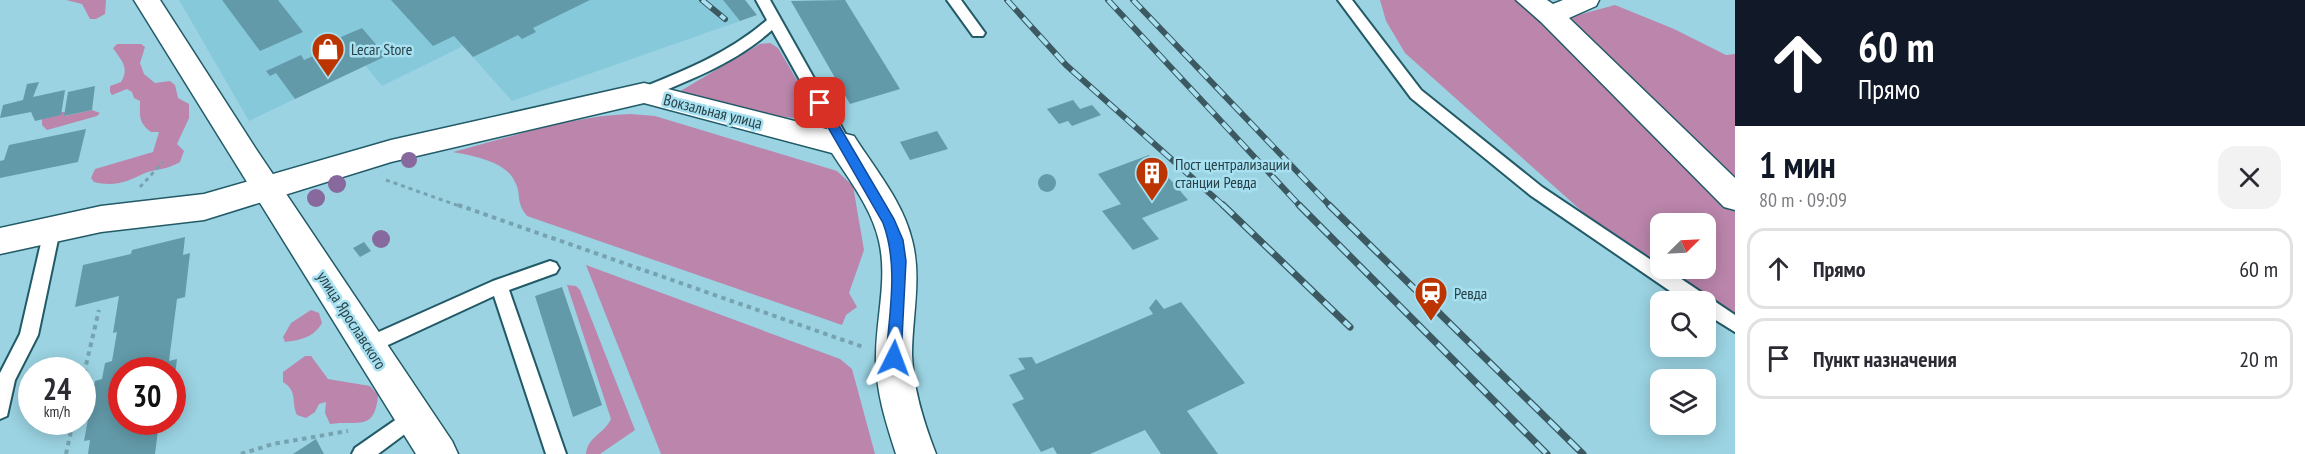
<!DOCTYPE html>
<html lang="ru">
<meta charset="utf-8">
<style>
:root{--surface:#fff;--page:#f2f2f3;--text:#2b2b33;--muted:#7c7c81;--line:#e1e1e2;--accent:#111827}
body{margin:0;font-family:"PT Sans Narrow",sans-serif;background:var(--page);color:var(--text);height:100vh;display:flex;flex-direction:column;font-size:22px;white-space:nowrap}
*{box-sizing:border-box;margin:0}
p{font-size:20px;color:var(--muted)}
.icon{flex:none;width:33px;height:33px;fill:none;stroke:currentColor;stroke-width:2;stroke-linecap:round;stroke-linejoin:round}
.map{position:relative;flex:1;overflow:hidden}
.side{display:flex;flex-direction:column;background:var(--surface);width:570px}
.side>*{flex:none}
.banner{background:#111827;color:#fff;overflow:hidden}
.needle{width:39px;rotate:66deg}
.controls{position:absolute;left:1650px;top:213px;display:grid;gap:12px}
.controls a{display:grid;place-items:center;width:66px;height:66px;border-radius:12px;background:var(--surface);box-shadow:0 3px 15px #0003;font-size:30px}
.speed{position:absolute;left:18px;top:357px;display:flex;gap:12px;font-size:30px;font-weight:700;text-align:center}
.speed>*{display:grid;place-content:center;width:78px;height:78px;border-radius:50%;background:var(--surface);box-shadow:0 3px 15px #0003;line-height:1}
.speed small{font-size:15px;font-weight:400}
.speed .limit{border:9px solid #d22;background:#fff;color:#111}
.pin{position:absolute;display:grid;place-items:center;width:51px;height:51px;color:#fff;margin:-26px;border-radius:12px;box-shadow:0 3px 9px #0006}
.me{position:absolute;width:66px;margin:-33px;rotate:3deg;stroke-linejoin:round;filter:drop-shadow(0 0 4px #0008)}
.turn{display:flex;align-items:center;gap:21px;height:126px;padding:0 24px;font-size:27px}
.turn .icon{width:78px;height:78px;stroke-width:2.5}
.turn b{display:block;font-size:42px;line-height:51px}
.round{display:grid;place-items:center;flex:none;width:63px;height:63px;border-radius:18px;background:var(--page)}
.head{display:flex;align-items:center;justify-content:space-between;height:102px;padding:0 24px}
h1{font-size:36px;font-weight:800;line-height:45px;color:var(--accent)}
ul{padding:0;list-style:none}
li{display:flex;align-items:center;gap:18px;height:81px;margin:0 12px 9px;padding:0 12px;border:3px solid var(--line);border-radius:18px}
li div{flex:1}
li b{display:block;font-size:22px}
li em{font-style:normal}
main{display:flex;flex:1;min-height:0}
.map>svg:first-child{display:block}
.built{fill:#86c9da}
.green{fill:#bb85ac}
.building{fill:#639aa9}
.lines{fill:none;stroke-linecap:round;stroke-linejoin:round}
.lane-casing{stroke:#225a67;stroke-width:4}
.street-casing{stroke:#225a67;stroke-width:3}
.secondary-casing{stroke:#225a67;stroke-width:3}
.path-far1{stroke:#76a3af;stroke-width:3;stroke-dasharray:4 4;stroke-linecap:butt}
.path{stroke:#76a3af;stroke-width:4;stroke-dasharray:4.5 4.5;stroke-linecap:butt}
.lane{fill:#fff;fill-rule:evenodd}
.street{fill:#fff;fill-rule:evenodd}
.secondary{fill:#fff;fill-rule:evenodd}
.rail-far1-casing{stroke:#3c5860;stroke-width:6}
.rail-casing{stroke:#3c5860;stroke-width:7}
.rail-far1{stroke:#a7e0f0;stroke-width:4;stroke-dasharray:12;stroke-linecap:butt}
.rail{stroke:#a7e0f0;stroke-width:4.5;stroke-dasharray:14;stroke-linecap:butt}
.tree{fill:#87699e}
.route{fill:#1a73e8;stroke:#114b97;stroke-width:1.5}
.labels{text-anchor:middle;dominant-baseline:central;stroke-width:5;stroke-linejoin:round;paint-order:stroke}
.poi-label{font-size:16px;fill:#294046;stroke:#a7e0f0;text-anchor:start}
.street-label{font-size:16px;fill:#294046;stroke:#a7e0f0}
</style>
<main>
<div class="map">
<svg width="1735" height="454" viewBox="0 0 1735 454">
<rect width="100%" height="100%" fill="#9bd3e2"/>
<path class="built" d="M179,0h544l17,21 -228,80 -49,-55 -81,40 -17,-21 -116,56z"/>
<g class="green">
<path d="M66,0h40l-1,14 -9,5h-6l-8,-15z"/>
<path d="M1380,0h136l29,23 190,189v105l-72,-48 43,-1v-44h-46v43l-66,-45 -189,-169 -19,-32z"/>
<path d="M1615,5l59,24 52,26 9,-1v132l-168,-168z"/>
<path d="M770,43l8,5 39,66 -2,4c-17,5 -120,-17 -138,-25l83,-49z"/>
<path d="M117,44h24l4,3 -5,16 4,11 11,9 15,-2 5,4 3,13 11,6v14l-12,26 7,7 -4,11c-13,8 -25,7 -35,11 -18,9 -31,14 -51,9l-3,-4 4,-9 58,-17 6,-20h-8c-13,-10 -11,-16 -11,-31l-6,-3 -2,-6 -5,-3 -15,6 -2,-3v-6l11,-4c9,-14 0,-22 -8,-34z"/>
<path d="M92,110l8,3 -3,3 -50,14 -5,-5v-6l18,-4 1,-3h4v4z"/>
<path d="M630,114l25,2 159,48 23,7 16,15 11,64 -15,43 8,14 -11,8 -4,10 -315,-109c-12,-15 -5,-21 -12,-34 -9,-21 -42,-26 -62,-30 58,-15 118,-36 177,-38z"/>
<path d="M586,265l254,94 12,10 23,85h-214z"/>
<path d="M567,285l9,1 4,4 55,140 -35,24h-14c2,-18 18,-20 25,-35z"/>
<path d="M311,310l8,3 3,10c-8,14 -21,17 -37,19l-2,-5 8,-14z"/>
<path d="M305,356h6l17,23 42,7 8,9c-3,37 -20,25 -48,29l-5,-11 1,-11 -7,2 -4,8 -9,6 -9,-3c-6,-13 1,-24 -14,-33v-10z"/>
</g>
<g class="building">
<path d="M222,0h56l25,32 -43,19z"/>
<path d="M391,0h199l-57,28 3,4 -14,7 -4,-4 -45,22 -19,-21 -21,10z"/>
<path d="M723,0h22l12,15 -17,6z"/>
<path d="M845,0l55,89 -50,15 -59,-103z"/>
<path d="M362,28l24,28 -91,43 -19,-26 -6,3 -4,-5 35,-16 3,5 34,-15 -4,-5z"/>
<path d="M39,82l-6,15 32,-7 -4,25 -26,6 -4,-9 -31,6 3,-13 20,-5 4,-16z"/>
<path d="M95,86l-3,24 -28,6 4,-24z"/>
<path d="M1073,100l7,9 12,-4 9,10 -29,11 -4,-5 -9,3 -12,-15z"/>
<path d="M86,129l-8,33 -78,16v-17l4,-1 5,-15z"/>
<path d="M937,131l11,18 -38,11 -10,-18z"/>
<path d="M1149,155l39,45 -46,18 17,21 -26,11 -31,-39 19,-7 -23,-30z"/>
<circle cx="1047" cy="183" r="9"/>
<path d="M185,237l-2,18 7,-2 -5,44 -8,2 -8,62 8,-2 -3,24 -2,-13h-50v52h37l-4,32h-67l2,-14 -6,1 11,-60 7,-2 3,-16 7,-2 5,-29 -4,1 6,-37 -44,11 8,-42 48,-11 1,-4z"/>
<path d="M364,242l7,9 -11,6 -7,-9z"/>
<path d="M562,287l40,118 -29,12 -38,-121z"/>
<path d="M1156,299l8,10 17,-7 64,81 -58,28 31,43h-57l-16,-24 -55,24h-33l-4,-7 -12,5 -29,-48 12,-5 -15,-24 16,-6 -7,-11 14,-1 4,7 117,-50 -4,-6z"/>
<path d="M316,439l8,15h-31z"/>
</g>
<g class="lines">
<g class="lane-casing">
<g id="lane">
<path d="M756,0h14l81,144 -3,4h-10l-66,-118c-35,32 -80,49 -123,67h-10l-2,-4 2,-4c45,-18 90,-36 128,-69z"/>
<path d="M947,0h14l24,33 -2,3h-10z"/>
<path d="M1338,0h14l69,90 121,97 118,79v2h5l70,47v17l-29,-18v-12h-20l-156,-107 -119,-97z"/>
<path d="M52,223l6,2 2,5 -22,105 -23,45 -8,36 -7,3v-46l20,-39 24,-104 2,-5z"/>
<path d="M550,261l6,2 3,5 -3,5 -47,17 57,164h-20l-52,-158 -119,55 -6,2 -6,-2 -3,-6 3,-6 130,-58z"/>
<path d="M414,407l7,3 3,6 -3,6 -43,32h-26l3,-6z"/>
</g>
</g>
<g class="street-casing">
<g id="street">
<path d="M1516,0h31l6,4 10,-4h36l-3,6 -27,12 166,160v32l-11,-3 -183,-185z"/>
<path d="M644,83l210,53c21,33 49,66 58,104 10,38 0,77 0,115 1,34 12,68 24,99h-40c-10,-31 -21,-65 -20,-98 0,-38 12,-77 3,-115 -7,-32 -29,-60 -47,-88l-188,-50 -253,59 -187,58 -103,12 -101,22v-26l101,-22 103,-12 187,-54z"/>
</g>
</g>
<g class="secondary-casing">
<path id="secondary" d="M134,0h26l96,149 196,292 6,13h-42z"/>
</g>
<g class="path-far1">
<path d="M386,180l76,27"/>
<path d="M140,187l23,-25"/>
</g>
<g class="path">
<path d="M458,205l405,142"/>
<path d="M82,382l17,-72"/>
<path d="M66,454l7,-32"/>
<path d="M241,454l32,-10 75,-13"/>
</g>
<use href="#lane" class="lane"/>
<use href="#street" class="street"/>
<use href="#secondary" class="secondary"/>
<g class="rail-far1-casing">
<g id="rail-far1">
<path d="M702,0l23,19"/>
<path d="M1007,0l59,65 159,142"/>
<path d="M1108,0l193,207"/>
<path d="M1133,0l198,207"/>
</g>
</g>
<g class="rail-casing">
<g id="rail">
<path d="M1223,205l127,122"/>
<path d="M1299,205l248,249"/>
<path d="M1329,205l254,249"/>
</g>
</g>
<use href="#rail-far1" class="rail-far1"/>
<use href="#rail" class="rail"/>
</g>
<g class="tree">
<circle cx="409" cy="160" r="8"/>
<circle cx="337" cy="184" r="9"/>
<circle cx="316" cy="198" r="9"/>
<circle cx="381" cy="239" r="9"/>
</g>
<path class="route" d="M820,99l4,1 70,119 9,21 3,21 -5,97 -7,6 -8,-6c3,-44 13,-92 -3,-135l-69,-120z"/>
<defs>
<g id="shop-pin" transform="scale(1.725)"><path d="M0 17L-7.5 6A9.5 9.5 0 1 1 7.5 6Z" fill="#bc3400" stroke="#a7e0f0"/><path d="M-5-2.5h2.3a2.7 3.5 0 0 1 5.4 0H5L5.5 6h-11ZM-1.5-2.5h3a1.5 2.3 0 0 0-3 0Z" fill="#fff"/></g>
<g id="building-pin" transform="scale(1.725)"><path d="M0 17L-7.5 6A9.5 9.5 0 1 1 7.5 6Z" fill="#bc3400" stroke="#a7e0f0"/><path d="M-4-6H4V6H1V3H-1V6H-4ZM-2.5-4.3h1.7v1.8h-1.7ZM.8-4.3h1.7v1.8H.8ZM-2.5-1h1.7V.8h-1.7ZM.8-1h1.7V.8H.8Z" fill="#fff"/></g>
<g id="station-pin" transform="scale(1.725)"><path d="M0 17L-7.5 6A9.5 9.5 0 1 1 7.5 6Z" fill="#bc3400" stroke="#a7e0f0"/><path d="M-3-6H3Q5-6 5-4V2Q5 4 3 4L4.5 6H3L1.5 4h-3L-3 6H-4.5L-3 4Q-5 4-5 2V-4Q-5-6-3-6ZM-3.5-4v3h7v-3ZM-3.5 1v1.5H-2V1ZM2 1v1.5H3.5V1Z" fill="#fff"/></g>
</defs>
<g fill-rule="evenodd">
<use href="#shop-pin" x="328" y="49"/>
<use href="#building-pin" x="1152" y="173"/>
<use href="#station-pin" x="1431" y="293"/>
</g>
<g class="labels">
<g class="poi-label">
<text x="351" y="49">Lecar Store</text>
<text x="1175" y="164">Пост централизации<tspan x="1175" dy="18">станции Ревда</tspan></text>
<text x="1454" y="293">Ревда</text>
</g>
<g class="street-label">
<text transform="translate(713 111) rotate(14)">Вокзальная улица</text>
<text transform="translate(352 320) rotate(57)">улица Ярославского</text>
</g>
</g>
</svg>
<div class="controls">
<a><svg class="needle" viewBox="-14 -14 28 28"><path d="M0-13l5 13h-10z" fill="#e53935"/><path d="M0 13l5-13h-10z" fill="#7c7c81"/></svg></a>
<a><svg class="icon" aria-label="search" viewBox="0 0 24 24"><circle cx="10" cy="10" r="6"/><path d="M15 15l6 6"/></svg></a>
<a><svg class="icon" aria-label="layers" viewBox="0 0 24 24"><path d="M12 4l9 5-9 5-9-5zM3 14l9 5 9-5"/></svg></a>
</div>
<div class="speed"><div>24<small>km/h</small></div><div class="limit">30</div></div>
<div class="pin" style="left:820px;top:103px;background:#d93025"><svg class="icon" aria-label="arrive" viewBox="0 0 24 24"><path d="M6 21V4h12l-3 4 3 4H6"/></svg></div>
<svg class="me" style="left:894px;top:358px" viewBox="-20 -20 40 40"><path d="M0-17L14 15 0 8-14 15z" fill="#1a73e8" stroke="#fff" stroke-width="4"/></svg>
</div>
<section class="side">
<div class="banner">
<div class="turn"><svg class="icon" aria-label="ahead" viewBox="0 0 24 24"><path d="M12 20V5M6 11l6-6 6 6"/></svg><div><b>60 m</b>Прямо</div></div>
</div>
<div class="head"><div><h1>1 мин</h1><p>80 m · 09:09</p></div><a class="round"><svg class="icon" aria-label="close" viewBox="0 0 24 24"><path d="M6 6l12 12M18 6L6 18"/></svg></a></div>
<ul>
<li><svg class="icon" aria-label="ahead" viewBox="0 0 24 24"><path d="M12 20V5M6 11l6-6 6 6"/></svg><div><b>Прямо</b></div><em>60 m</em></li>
<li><svg class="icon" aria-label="arrive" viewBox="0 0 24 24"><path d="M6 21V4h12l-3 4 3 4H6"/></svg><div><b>Пункт назначения</b></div><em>20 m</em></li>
</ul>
</section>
</main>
